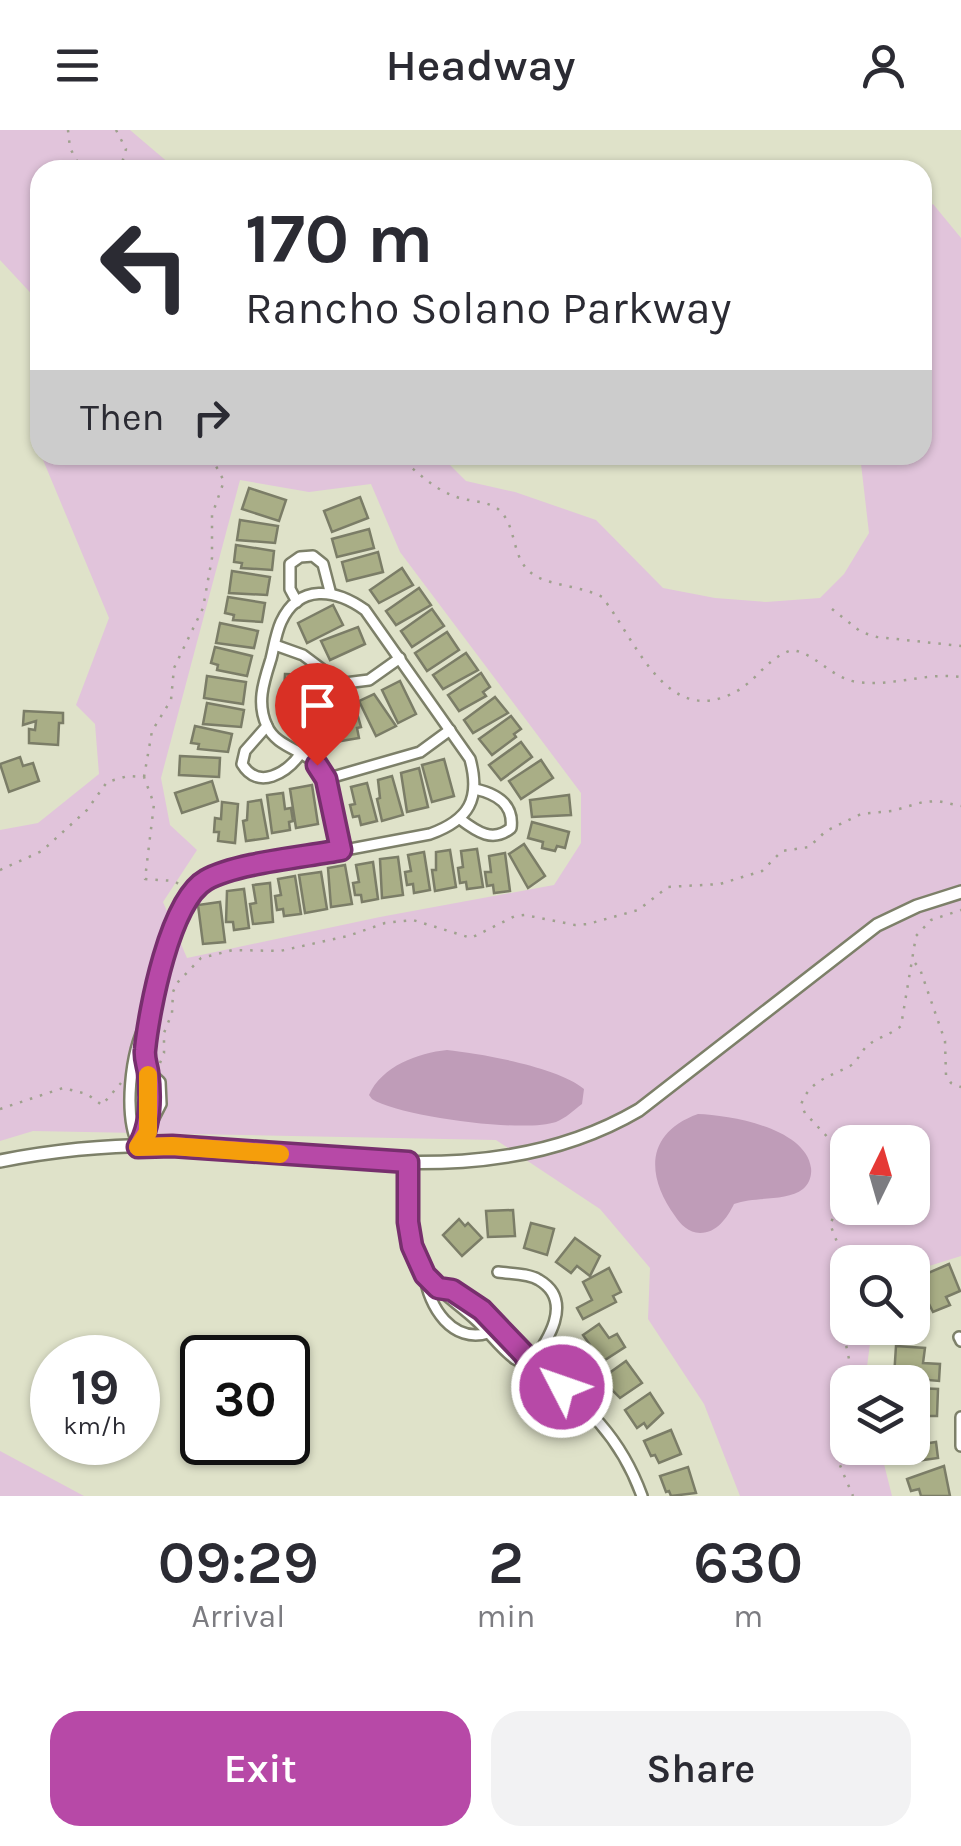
<!DOCTYPE html>
<style>
:root{--surface:#fff;--page:#f2f2f3;--text:#2b2b33;--muted:#7c7c81;--accent:#b749a7}
body{margin:0;font-family:Karla,sans-serif;background:var(--page);color:var(--text);height:100vh;display:flex;flex-direction:column;font-size:38px;white-space:nowrap}
*{box-sizing:border-box;margin:0}
p{font-size:32px;color:var(--muted)}
.icon{flex:none;width:55px;height:55px;fill:none;stroke:currentColor;stroke-width:2;stroke-linecap:round;stroke-linejoin:round}
.map{position:relative;height:1366px;overflow:hidden}
.sheet{display:flex;flex-direction:column;background:var(--surface);flex:1}
.sheet>*{flex:none}
.guide{position:absolute;left:30px;top:30px;width:902px;height:305px;border-radius:30px;box-shadow:0 2px 8px #0004;background:#fff;color:var(--text);overflow:hidden}
.needle{width:65px;rotate:5deg}
.fabs{position:absolute;left:830px;top:995px;display:grid;gap:20px}
.fabs a{display:grid;place-items:center;width:100px;height:100px;border-radius:20px;background:var(--surface);box-shadow:0 2px 8px #0004;font-size:50px}
.speed{position:absolute;left:30px;top:1205px;display:flex;gap:20px;font-size:50px;font-weight:700;text-align:center}
.speed>*{display:grid;place-content:center;width:130px;height:130px;border-radius:50%;background:var(--surface);box-shadow:0 2px 8px #0004;line-height:1}
.speed small{font-size:25px;font-weight:400}
.speed .limit{border:5px solid #111;border-radius:15px;background:#fff;color:#111}
.pin{position:absolute;display:grid;place-items:center;width:85px;height:85px;color:#fff;margin:-102px -42px;border-radius:50% 50% 50% 0;rotate:-45deg;box-shadow:0 0 10px #0007}
.pin .icon{rotate:45deg}
.me{position:absolute;width:110px;margin:-55px;rotate:311deg;stroke-linejoin:round;filter:drop-shadow(0 0 8px #0008)}
.turn{display:flex;align-items:center;gap:35px;height:210px;padding:0 50px;font-size:45px}
.turn .icon{width:130px;height:130px;stroke-width:2.5}
.turn b{display:block;font-size:70px;line-height:85px}
.then{display:flex;align-items:center;height:95px;padding:0 50px;background:#0003;gap:20px;font-size:38px}
.eta{display:flex;justify-content:space-evenly;align-items:center;height:170px;text-align:center}
.eta b{font-size:60px;font-weight:600;line-height:70px}
.action{display:flex;gap:20px;margin-top:auto;padding:20px 50px}
.action a{flex:1;height:115px;border-radius:30px;background:var(--accent);color:#fff;font-size:40px;font-weight:600;line-height:115px;text-align:center}
.action a+a{background:var(--page);color:var(--text)}
header{display:flex;justify-content:space-between;align-items:center;height:130px;padding:0 50px;background:var(--surface);font-size:45px;font-weight:600}
.map>svg:first-child{display:block}
.green{fill:#e1c4db;fill-rule:evenodd}
.water{fill:#bf9cb8}
.building{fill:#a9ae86;stroke:#7b7d67;stroke-width:2.5}
.lines{fill:none;stroke-linecap:round;stroke-linejoin:round}
.minor-casing{stroke:#7d8069;stroke-width:14}
.tertiary-casing{stroke:#7d8069;stroke-width:16}
.path{stroke:#9fa18e;stroke-width:2.5;stroke-dasharray:2.5 8;stroke-linecap:butt}
.minor{stroke:#fff;stroke-width:9}
.tertiary{stroke:#fff;stroke-width:11}
.route-casing{stroke:#772f6d;stroke-width:25}
.route{stroke:#b749a7;stroke-width:18}
.slow{stroke:#f59e0b;stroke-width:18}
</style>
<header><svg class="icon" aria-label="menu" viewBox="0 0 24 24"><path d="M4 6h16M4 12h16M4 18h16"/></svg>Headway<svg class="icon" aria-label="person" viewBox="0 0 24 24"><circle cx="12" cy="8" r="4"/><path d="M4 21q1-7 8-7t8 7"/></svg></header>
<div class="map">
<svg width="961" height="1366" viewBox="0 0 961 1366">
<rect width="100%" height="100%" fill="#dfe2c9"/>
<g class="green">
<path d="M0,0h130l47,40h-137v133l-40,-43z"/>
<path d="M933,74l28,34v1018l-48,15 -1,-9h-64v66h24l-7,54h-17v66h32l12,48h-152l-36,-92 -56,-85 2,-51 -50,-59 -104,-69 -463,-9 -33,10v-311l38,-7 61,-49 -4,-50 -19,-19 33,-87 -68,-163h399l26,26 49,11 81,28 67,68 52,10 51,4 54,-4 24,-24 25,-41 -9,-78h62v-242zM240,350l69,12 62,-8 29,68 181,241v50l-27,42 -174,32 -193,41 -24,-56 34,-52 -27,-25 -9,-47zM848,1012h64v66h-64z"/>
<path d="M0,1321l84,45h-84z"/>
</g>
<g class="water">
<path d="M447,920c36,4 111,17 137,39l-2,15c-8,6 -16,14 -26,18 -32,11 -155,-5 -184,-23l-3,-4c13,-29 49,-42 78,-45z"/>
<path d="M698,984c32,1 108,14 113,54 1,8 -2,16 -8,21 -17,13 -48,7 -69,15 -7,14 -17,29 -34,29 -11,0 -20,-9 -25,-17 -29,-40 -30,-83 23,-102z"/>
</g>
<g class="building">
<path d="M249,358l37,12 -7,21 -37,-12z"/>
<path d="M360,367l8,21 -36,14 -8,-21z"/>
<path d="M240,390l38,6 -3,17 -38,-3z"/>
<path d="M369,399l5,19 -37,9 -5,-18z"/>
<path d="M236,415l38,6 -2,19 -31,-2 1,-5 -8,-1z"/>
<path d="M378,422l5,20 -36,9 -5,-19z"/>
<path d="M402,438l11,17 -34,18 -9,-13z"/>
<path d="M232,441l38,6 -3,18 -38,-2z"/>
<path d="M419,458l12,17 -35,20 -10,-14z"/>
<path d="M228,467l37,6 -3,19 -29,-2 1,-5 -9,-2z"/>
<path d="M333,475l10,20 -36,18 -9,-20z"/>
<path d="M432,479l12,17 -32,21 -11,-16z"/>
<path d="M220,493l38,8 -4,17 -38,-5z"/>
<path d="M358,497l7,17 -35,16 -9,-19z"/>
<path d="M447,502l12,18 -32,21 -12,-18z"/>
<path d="M215,517l37,9 -5,20 -30,-6 1,-5 -7,-2z"/>
<path d="M466,523l12,17 -35,19 -10,-14z"/>
<path d="M481,543l9,14 -7,5 3,4 -27,15 -11,-16z"/>
<path d="M285,544l22,1 -3,39 -21,-1z"/>
<path d="M207,546l39,6 -3,22 -39,-6z"/>
<path d="M400,551l16,33 -18,9 -16,-33z"/>
<path d="M312,564l17,1 1,38 -21,-1z"/>
<path d="M374,564l22,32 -20,10 -17,-35z"/>
<path d="M495,567l13,16 -35,20 -9,-13z"/>
<path d="M353,569l8,28 -4,1 2,10 -18,3 -6,-39z"/>
<path d="M207,573l37,7 -3,17 -38,-3z"/>
<path d="M24,581l39,2v10h-4l-1,22 -29,-2v-14l6,1 1,-9 -13,4z"/>
<path d="M511,586l10,13 -7,5 2,3 -24,18 -13,-16z"/>
<path d="M195,596l37,8 -4,18 -30,-3 1,-5 -8,-1z"/>
<path d="M521,612l11,15 -31,23 -12,-15z"/>
<path d="M180,626l40,2 -1,19 -40,-2z"/>
<path d="M20,627l3,9 10,-3 6,18 -30,11 -9,-28z"/>
<path d="M444,629l10,37 -22,6 -10,-37z"/>
<path d="M541,630l12,18 -32,21 -12,-18z"/>
<path d="M419,638l9,39 -21,5 -6,-39z"/>
<path d="M392,646l11,39 -21,6 -5,-22 3,-1 -2,-18z"/>
<path d="M212,651l6,20 -36,12 -7,-20z"/>
<path d="M367,653l10,38 -16,4 -2,-9 -6,1 -3,-12 5,-1 -4,-17z"/>
<path d="M312,655l6,39 -22,4 -6,-39z"/>
<path d="M283,663l2,16 6,-1 2,13 -4,1 1,8 -18,3 -5,-38z"/>
<path d="M569,665l2,20 -39,2 -2,-17z"/>
<path d="M261,670l7,38 -22,3 -3,-20 4,-1 1,-18z"/>
<path d="M222,672l16,2 -3,39 -17,-2 1,-9h-5l1,-14 6,1z"/>
<path d="M532,692l37,10 -4,16 -8,-2 -2,5 -13,-3 1,-6 -15,-4z"/>
<path d="M524,714l21,32 -17,12 -19,-34z"/>
<path d="M477,719l6,38 -16,2 -1,-7 -6,1 -2,-15 5,-1 -2,-16z"/>
<path d="M450,720l6,37 -21,4 -3,-21h4v-18z"/>
<path d="M424,722l6,38 -16,3 -1,-9 -6,1 -2,-13 6,-1 -3,-16z"/>
<path d="M505,723l5,38 -16,2 -1,-8 -6,1 -2,-14h6l-2,-16z"/>
<path d="M398,727l5,38 -21,3 -2,-39z"/>
<path d="M373,732l5,37 -16,3 -1,-7h-6l-2,-12 6,-1 -3,-17z"/>
<path d="M345,735l7,39 -21,3 -3,-39z"/>
<path d="M321,742l6,37 -22,4 -6,-38z"/>
<path d="M295,746l6,38 -17,2 -1,-7 -6,1 -2,-14 6,-1 -3,-16z"/>
<path d="M270,753l3,39 -20,2 -3,-20 6,-1 -3,-18z"/>
<path d="M244,759l5,39 -15,2 -1,-8h-7l1,-31z"/>
<path d="M220,772l5,40 -22,2 -5,-39z"/>
<path d="M513,1080l2,26 -27,1 -2,-26z"/>
<path d="M459,1089l6,7 3,-3 14,15 -20,18 -19,-21z"/>
<path d="M531,1093l23,6 -7,26 -23,-7z"/>
<path d="M575,1108l25,18 -10,20 -13,-10 -6,7 -15,-11z"/>
<path d="M949,1134l11,27 -14,6 4,8 -17,7 -4,-8 -7,2 -10,-26z"/>
<path d="M609,1138l12,24 -8,4 3,6 -33,17 -6,-11 15,-8 -9,-18z"/>
<path d="M599,1194l10,14 8,-4 8,13 -34,22 -6,-9 -9,6 -9,-14 9,-5 4,5 10,-7 -7,-10z"/>
<path d="M879,1198h29l-7,14 -23,-10z"/>
<path d="M896,1216l29,2 -2,15 17,1 -1,17 -45,-4z"/>
<path d="M626,1231l16,22 -22,15 -19,-19z"/>
<path d="M916,1258l22,1 -1,27h-11l-1,8 -13,-1v-29h4z"/>
<path d="M650,1263l13,20 -16,15 -3,-5 -7,5 -12,-18z"/>
<path d="M671,1300l10,24 -22,9 -4,-8 -4,1 -7,-15z"/>
<path d="M912,1301l4,14 20,-3 2,16 -36,5 -3,-15h13z"/>
<path d="M944,1336l6,30h-29l-2,-7 -8,2 -4,-12z"/>
<path d="M688,1337l8,26 -25,3 -2,-5 -3,1 -6,-16z"/>
</g>
<g class="lines">
<g class="minor-casing">
<g id="minor">
<path d="M297,472l-7,-13v-25l10,-7 13,-1 10,8 7,27"/>
<path d="M275,515l28,10 32,24 10,4 24,-3 31,-22"/>
<path d="M267,596l-22,25 -3,13c16,27 45,9 59,-11"/>
<path d="M326,649l94,-27 30,-22"/>
<path d="M460,689c17,13 33,24 51,9 3,-24 -14,-34 -36,-39"/>
<path d="M146,941l2,57"/>
<path d="M139,1017l22,-43 -1,-22c-9,-8 -14,-14 -15,-26 -3,-31 27,-138 46,-163 8,-11 20,-15 32,-20l207,-39c39,-14 51,-35 40,-75l-105,-149c-29,-21 -66,-27 -84,12 -5,11 -7,25 -10,37 -7,22 -15,44 -4,67 9,20 33,23 48,37 20,20 18,60 26,87"/>
<path d="M139,1017c-16,-31 -9,-95 8,-126"/>
<path d="M408,1032c1,28 -4,59 5,85 13,40 36,48 64,74 13,12 23,27 38,38 7,4 14,6 21,10 50,34 85,69 106,127"/>
<path d="M498,1142c13,2 30,1 41,8 36,21 8,62 -9,85"/>
<path d="M425,1145c3,32 28,69 63,58"/>
<path d="M438,1158c29,4 78,51 92,76"/>
<path d="M959,1207l2,4"/>
<path d="M961,1287v29"/>
</g>
</g>
<g class="tertiary-casing">
<path id="tertiary" d="M0,1031c57,-11 116,-17 175,-15 158,7 319,49 464,-36l238,-185 40,-19 44,-14"/>
</g>
<g class="path">
<path d="M68,0l2,18 12,22"/>
<path d="M116,0l10,19 -6,21"/>
<path d="M397,325c18,15 35,33 57,41 14,6 32,4 44,13 19,16 13,46 31,62 15,15 52,14 73,26 34,42 64,134 135,94 21,-12 30,-33 55,-41 25,4 39,28 65,32 35,5 69,-10 104,-5"/>
<path d="M832,479l29,23 16,5 84,9"/>
<path d="M144,647l8,-46 19,-31 3,-32 29,-60 9,-50v-43l12,-34 -14,-26"/>
<path d="M0,740l42,-19 45,-41 20,-28 21,-6 16,1 10,27 -9,75 29,2 8,5"/>
<path d="M915,833l5,6 25,72 1,34 5,8 10,4"/>
<path d="M160,933l4,-10v-20l8,-20 1,-21 4,-9 24,-25 32,-8 47,1 68,-15 37,-13 28,-3 58,18 44,-22 10,-1 50,10 13,-1 50,-14 30,-23 52,-3 42,-13 20,-20 27,-4 17,-16 35,-17 31,-3 31,-9 15,-1 23,5"/>
<path d="M0,979l63,-21 24,6 15,11 19,-22"/>
<path d="M848,1029l-43,-46 -4,-8c8,-25 31,-29 49,-39 8,-5 10,-13 16,-19 9,-9 25,-12 35,-21l15,-90 15,-16 30,-10"/>
<path d="M848,1050l-6,21 -12,23 18,46"/>
<path d="M848,1195c-7,21 5,36 4,57"/>
<path d="M848,1276c-25,33 -9,56 5,90"/>
</g>
<use href="#minor" class="minor"/>
<use href="#tertiary" class="tertiary"/>
</g>
<g class="lines">
<g class="route-casing">
<path id="route" d="M317,635l9,14 15,71c-36,7 -105,13 -135,30 -36,20 -57,130 -61,170 -1,8 2,15 3,22 3,25 3,54 -10,75l34,-1 236,16v60l4,24 13,29 13,13 14,2 30,20 42,44 6,11 32,22"/>
</g>
<use href="#route" class="route"/>
<path class="slow" d="M148,945v57l-10,15 34,-1 108,8"/>
</g>
</svg>
<div class="fabs">
<a><svg class="needle" viewBox="-14 -14 28 28"><path d="M0-13l5 13h-10z" fill="#e53935"/><path d="M0 13l5-13h-10z" fill="#7c7c81"/></svg></a>
<a><svg class="icon" aria-label="search" viewBox="0 0 24 24"><circle cx="10" cy="10" r="6"/><path d="M15 15l6 6"/></svg></a>
<a><svg class="icon" aria-label="layers" viewBox="0 0 24 24"><path d="M12 4l9 5-9 5-9-5zM3 14l9 5 9-5"/></svg></a>
</div>
<div class="speed"><div>19<small>km/h</small></div><div class="limit">30</div></div>
<div class="pin" style="left:317px;top:635px;background:#d93025"><svg class="icon" aria-label="arrive" viewBox="0 0 24 24"><path d="M6 21V4h12l-3 4 3 4H6"/></svg></div>
<svg class="me" style="left:562px;top:1257px" viewBox="-20 -20 40 40"><circle r="17" fill="#b749a7" stroke="#fff" stroke-width="3"/><path d="M0-11L8 9 0 5-8 9z" fill="#fff"/></svg>
<div class="guide">
<div class="turn"><svg class="icon" aria-label="left" viewBox="0 0 24 24"><path d="M17 20v-9H6M10 6l-5 5 5 5"/></svg><div><b>170 m</b>Rancho Solano Parkway</div></div>
<div class="then">Then<svg class="icon" aria-label="right" viewBox="0 0 24 24"><path d="M7 20v-9h11M14 6l5 5-5 5"/></svg></div>
</div>
</div>
<section class="sheet">
<div class="eta">
<div><b>09:29</b><p>Arrival</p></div>
<div><b>2</b><p>min</p></div>
<div><b>630</b><p>m</p></div>
</div>
<div class="action"><a>Exit</a><a>Share</a></div>
</section>
